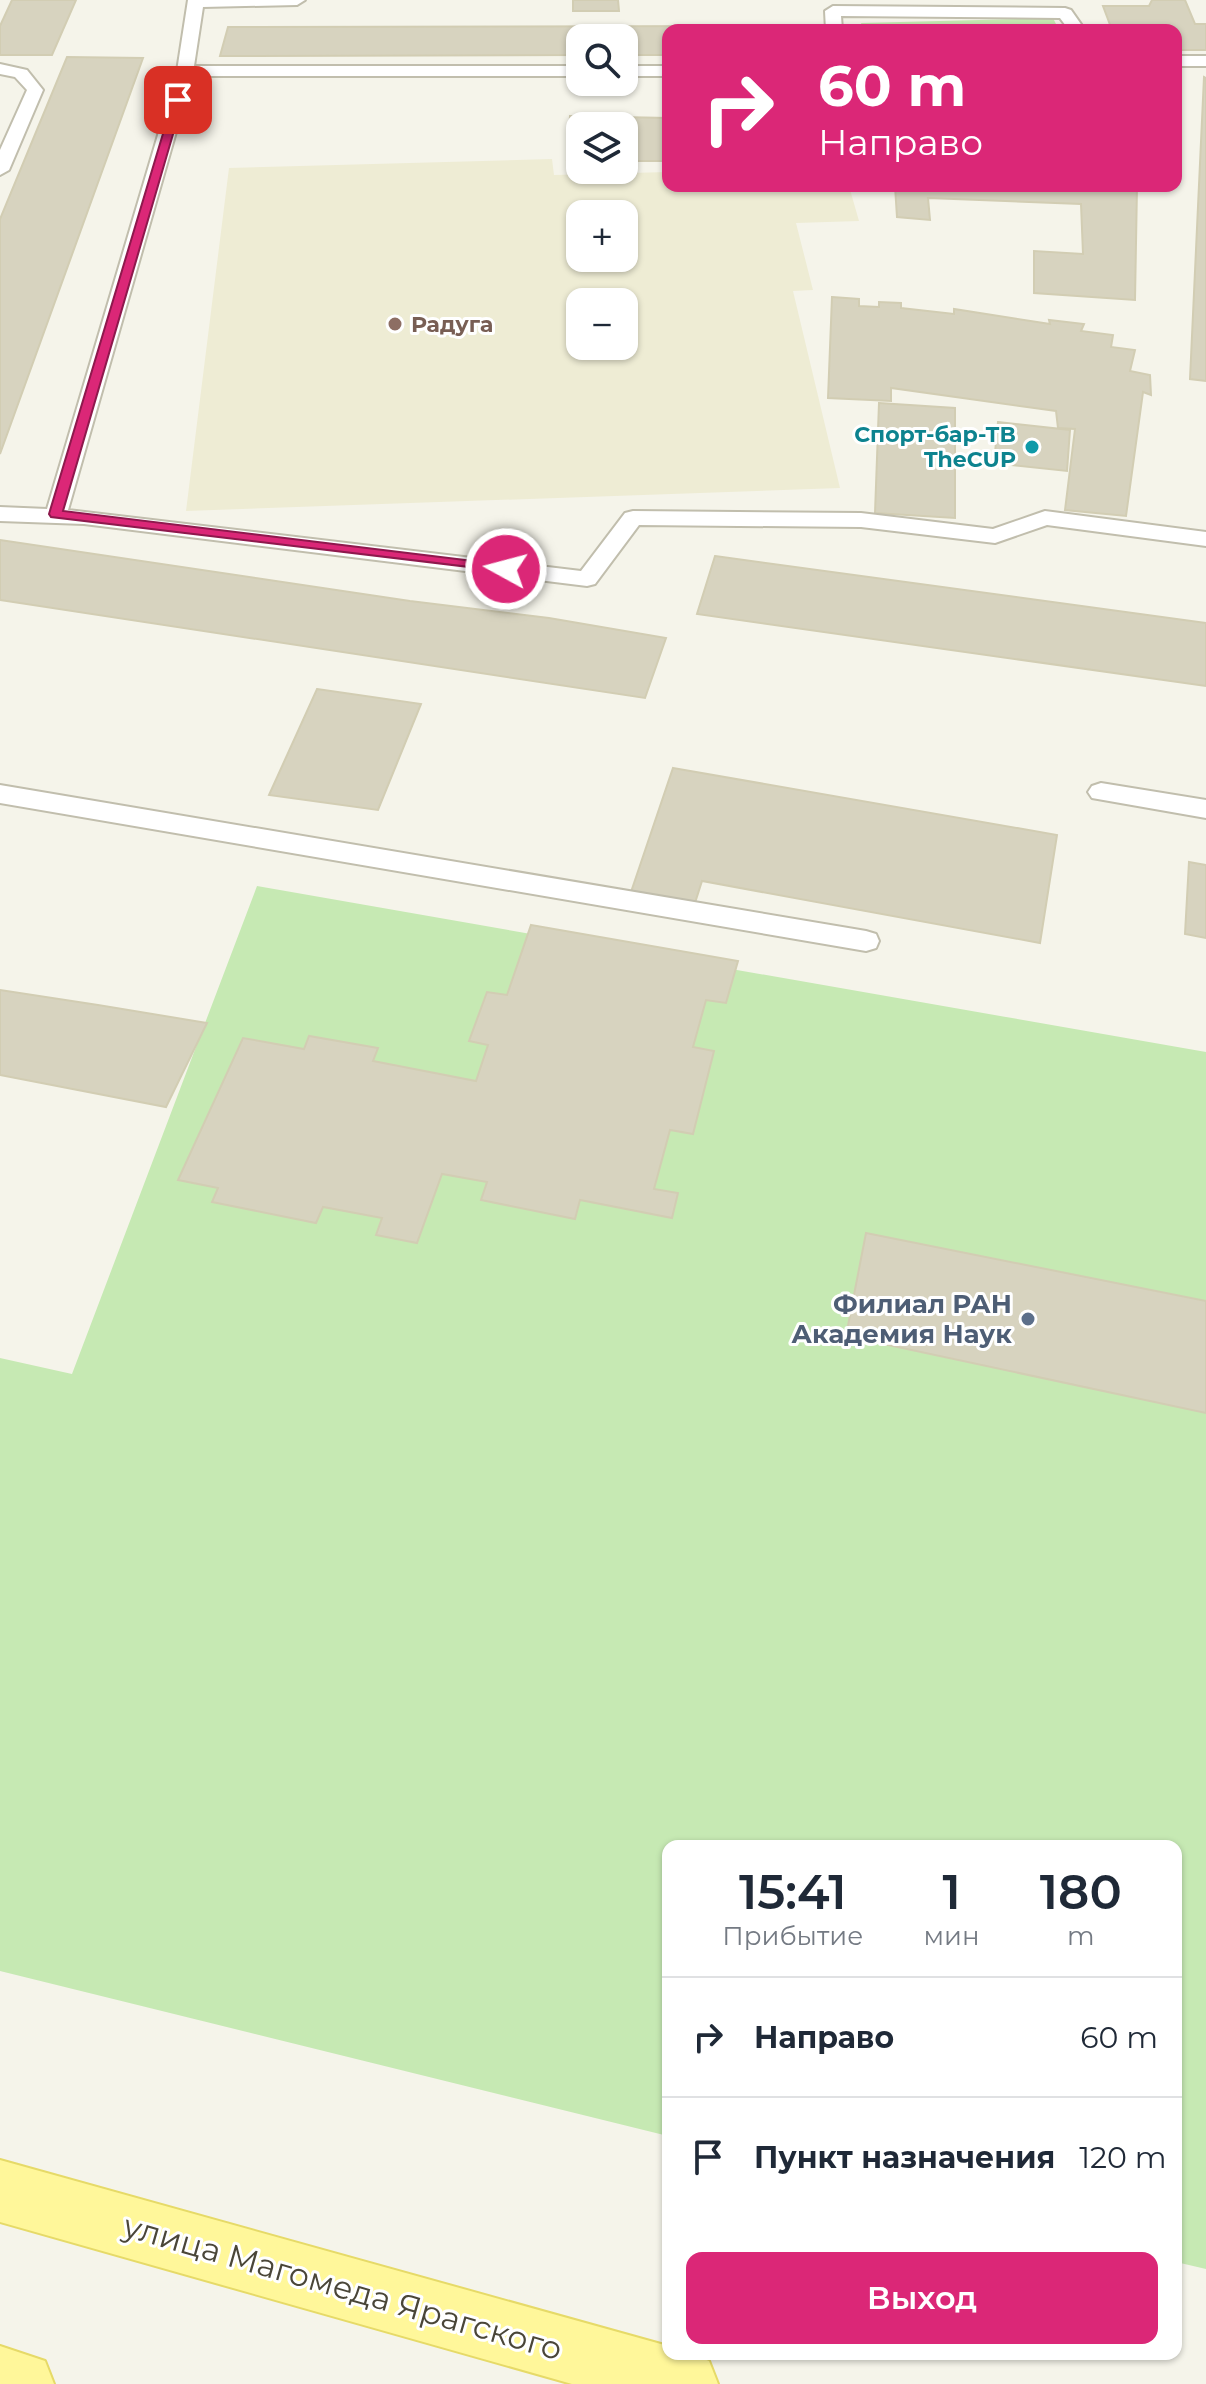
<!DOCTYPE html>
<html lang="ru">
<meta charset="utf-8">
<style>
:root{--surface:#fff;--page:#f6f6f7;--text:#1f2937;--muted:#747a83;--line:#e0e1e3;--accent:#db2777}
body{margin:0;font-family:Montserrat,sans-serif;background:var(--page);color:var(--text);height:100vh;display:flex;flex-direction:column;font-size:30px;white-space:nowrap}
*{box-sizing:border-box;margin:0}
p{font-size:26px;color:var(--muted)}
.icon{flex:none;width:44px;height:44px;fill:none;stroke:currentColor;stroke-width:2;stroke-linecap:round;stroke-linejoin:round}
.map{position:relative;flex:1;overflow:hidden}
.sheet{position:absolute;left:662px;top:1840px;width:520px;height:520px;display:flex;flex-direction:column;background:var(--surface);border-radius:16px;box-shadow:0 2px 6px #0004}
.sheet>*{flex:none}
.banner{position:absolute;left:662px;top:24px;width:520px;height:168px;border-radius:16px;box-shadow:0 2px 6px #0004;background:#db2777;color:#fff;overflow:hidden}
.controls{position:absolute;left:566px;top:24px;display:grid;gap:16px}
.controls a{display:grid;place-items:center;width:72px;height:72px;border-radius:16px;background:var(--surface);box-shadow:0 2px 6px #0004;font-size:40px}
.pin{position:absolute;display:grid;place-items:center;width:68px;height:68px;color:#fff;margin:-34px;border-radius:16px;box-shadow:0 4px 12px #0006}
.me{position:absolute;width:88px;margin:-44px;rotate:277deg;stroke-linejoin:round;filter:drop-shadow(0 0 6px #0008)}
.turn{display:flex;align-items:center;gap:28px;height:168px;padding:0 24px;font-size:36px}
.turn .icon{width:104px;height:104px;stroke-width:2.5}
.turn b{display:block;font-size:56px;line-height:68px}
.eta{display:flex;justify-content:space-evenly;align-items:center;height:136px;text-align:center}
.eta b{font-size:48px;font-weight:600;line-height:56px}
.primary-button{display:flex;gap:16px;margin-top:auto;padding:16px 24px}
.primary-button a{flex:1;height:92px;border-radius:16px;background:var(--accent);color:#fff;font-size:32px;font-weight:600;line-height:92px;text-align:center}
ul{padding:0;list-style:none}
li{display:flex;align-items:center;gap:24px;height:120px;padding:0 24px;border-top:2px solid var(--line)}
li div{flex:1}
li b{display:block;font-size:30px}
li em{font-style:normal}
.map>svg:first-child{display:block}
.education{fill:#eeecd4;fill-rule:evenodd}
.green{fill:#c6e9b3}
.building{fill:#d7d3bf;stroke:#d2cdb3;stroke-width:2}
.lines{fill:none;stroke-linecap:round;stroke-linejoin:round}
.service-casing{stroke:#c1bead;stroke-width:4}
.primary-casing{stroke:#e6da68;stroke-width:4}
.service{fill:#fff;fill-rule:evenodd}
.primary{fill:#fff79a;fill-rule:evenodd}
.route{fill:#db2777;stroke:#8e194d;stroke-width:2}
.education-dot{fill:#8d6e63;stroke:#fff;stroke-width:3}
.culture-dot{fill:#0f9aa8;stroke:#fff;stroke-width:3}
.service-dot{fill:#5c6f8a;stroke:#fff;stroke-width:3}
.labels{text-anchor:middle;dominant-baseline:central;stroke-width:6;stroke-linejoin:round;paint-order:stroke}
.far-education-label{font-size:22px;font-weight:bold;fill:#785e54;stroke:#fff;text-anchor:start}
.far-culture-label{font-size:22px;font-weight:bold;fill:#0d838f;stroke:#fff;text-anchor:end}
.service-label{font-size:26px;font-weight:bold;fill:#4e5e75;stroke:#fff;text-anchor:end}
.near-street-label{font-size:32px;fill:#4a4638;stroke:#fff}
</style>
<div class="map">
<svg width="1206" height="2384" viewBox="0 0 1206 2384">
<rect width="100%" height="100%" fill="#f5f4ea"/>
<path class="education" d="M552,159l2,16 114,-3v14h181l10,35 -63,2 17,67 -20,1 47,197 -654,23 43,-343zM624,214v44h-44v-44zM580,302h44v44h-44z"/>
<g class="green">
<path d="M1053,18l6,12h-196l-2,-7z"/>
<path d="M257,886l949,166v1217l-30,-7v-416h-508v290l-668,-165v-613l72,16z"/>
</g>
<g class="building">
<path d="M12,0h64l-24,55h-52v-29z"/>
<path d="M573,0h45l1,11h-46z"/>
<path d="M1152,0h33l10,24h11v26h-30v-20h-64l-9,-24h46z"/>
<path d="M750,26v4h-82v25h-44v-17h-44v17l-360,1 8,-29z"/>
<path d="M67,57l76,1 -143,396v-235z"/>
<path d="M1204,77l2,1v303l-16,-2z"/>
<path d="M570,116l98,2v43h-44v-35h-44v34h-13z"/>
<path d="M895,186h242l-2,114 -101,-7v-42l49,3 -2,-50 -153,-6 2,22 -33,-3z"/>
<path d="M832,297l27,2v7l20,1v-5l22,1v5l53,6v-5l96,15 -1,-4 35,4 -3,7 32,4 -2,12 24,3 -5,21 20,4 1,20 -8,-3 -17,124 -61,-6 10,-81 -17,-1 -2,-17 -165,-23v13l-63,-3z"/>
<path d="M879,403l76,5v110l-80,-5z"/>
<path d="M998,422l72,8 -3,41 -73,-8z"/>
<path d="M0,540l410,61 139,17 117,20 -21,60 -645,-98z"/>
<path d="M715,556l491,67v63l-509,-72z"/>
<path d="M317,689l104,15 -43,106 -109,-15z"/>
<path d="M673,768l384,67 -17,108 -338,-62 -9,28 -64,-11z"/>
<path d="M1189,862l17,3v73l-21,-4z"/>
<path d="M531,925l207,36 -12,42 -20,-3 -13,47 21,4 -21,83 -23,-4 -16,59 24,4 -6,25 -92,-18 -5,19 -94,-19 6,-18 -45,-8 -25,69 -41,-8 6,-17 -59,-11 -7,16 -104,-21 6,-14 -40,-8 65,-142 61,11 5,-13 69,12 -5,13 103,20 12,-36 -19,-4 18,-49 20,3z"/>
<path d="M0,990l98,15 109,18 -41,84 -166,-32z"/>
<path d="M866,1233l340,68v112l-360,-77z"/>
</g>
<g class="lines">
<g class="service-casing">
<g id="service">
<path d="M188,0h117l-8,5 -94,2 -9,59h386v10h-388l-124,434 513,61 44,-58 8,-2 228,2 132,16 52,-18 161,21v14l-159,-21 -52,18 -134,-16 -222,-2 -44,59 -8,2 -503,-62 -84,-3v-14l47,2 130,-438z"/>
<path d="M833,6l232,2 6,2 14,20h-16l-9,-12 -219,-2 1,14h-16l-1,-19z"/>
<rect x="1176" y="56" width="30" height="10"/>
<path d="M0,64l27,6 16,20 -34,80 -9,5v-25l27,-60 -12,-13 -15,-3z"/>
<rect x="624" y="66" width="44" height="10"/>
<path d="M1101,783l105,17v18l-114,-20 -4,-6 4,-6z"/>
<path d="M0,785l866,146 10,3 3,7 -3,7 -10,3 -866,-148z"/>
</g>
</g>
<g class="primary-casing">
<g id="primary">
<path d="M0,2160l668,186v8h24l17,7 9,23h-146l-572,-162z"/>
<path d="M0,2346l45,15 9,23h-54z"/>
</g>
</g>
<use href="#service" class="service"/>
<use href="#primary" class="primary"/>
</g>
<path class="route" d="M174,97l9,3 -120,411 443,54 5,1v6l-460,-55 -2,-3z"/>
<circle class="education-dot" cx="395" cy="324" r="8"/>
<circle class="culture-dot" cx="1032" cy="447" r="8"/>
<circle class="service-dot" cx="1028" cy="1319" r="8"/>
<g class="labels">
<g class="far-education-label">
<text x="411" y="324">Радуга</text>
</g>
<g class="far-culture-label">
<text x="1016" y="434">Спорт-бар-ТВ<tspan x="1016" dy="25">TheCUP</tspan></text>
</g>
<g class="service-label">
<text x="1012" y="1304">Филиал РАН<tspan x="1012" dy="30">Академия Наук</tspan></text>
</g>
<g class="near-street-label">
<text transform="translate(343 2287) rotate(16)">улица Магомеда Ярагского</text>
</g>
</g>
</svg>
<div class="controls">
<a><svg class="icon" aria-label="search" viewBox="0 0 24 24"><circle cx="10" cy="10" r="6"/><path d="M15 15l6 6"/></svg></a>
<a><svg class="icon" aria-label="layers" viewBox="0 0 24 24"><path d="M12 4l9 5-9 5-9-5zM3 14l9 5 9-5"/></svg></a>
<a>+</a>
<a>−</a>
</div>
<div class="pin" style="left:178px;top:100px;background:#d93025"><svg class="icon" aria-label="arrive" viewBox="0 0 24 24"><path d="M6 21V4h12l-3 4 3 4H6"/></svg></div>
<svg class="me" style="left:506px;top:569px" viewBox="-20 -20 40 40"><circle r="17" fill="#db2777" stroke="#fff" stroke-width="3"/><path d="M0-11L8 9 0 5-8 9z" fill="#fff"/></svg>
<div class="banner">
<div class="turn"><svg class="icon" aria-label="right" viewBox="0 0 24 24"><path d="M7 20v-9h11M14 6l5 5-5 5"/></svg><div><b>60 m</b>Направо</div></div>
</div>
<section class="sheet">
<div class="eta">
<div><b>15:41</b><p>Прибытие</p></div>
<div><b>1</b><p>мин</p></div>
<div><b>180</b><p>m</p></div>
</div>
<ul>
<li><svg class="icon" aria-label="right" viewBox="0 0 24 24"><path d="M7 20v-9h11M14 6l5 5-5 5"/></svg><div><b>Направо</b></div><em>60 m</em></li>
<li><svg class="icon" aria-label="arrive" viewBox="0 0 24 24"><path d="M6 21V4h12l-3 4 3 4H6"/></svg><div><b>Пункт назначения</b></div><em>120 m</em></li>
</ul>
<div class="primary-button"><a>Выход</a></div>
</section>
</div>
